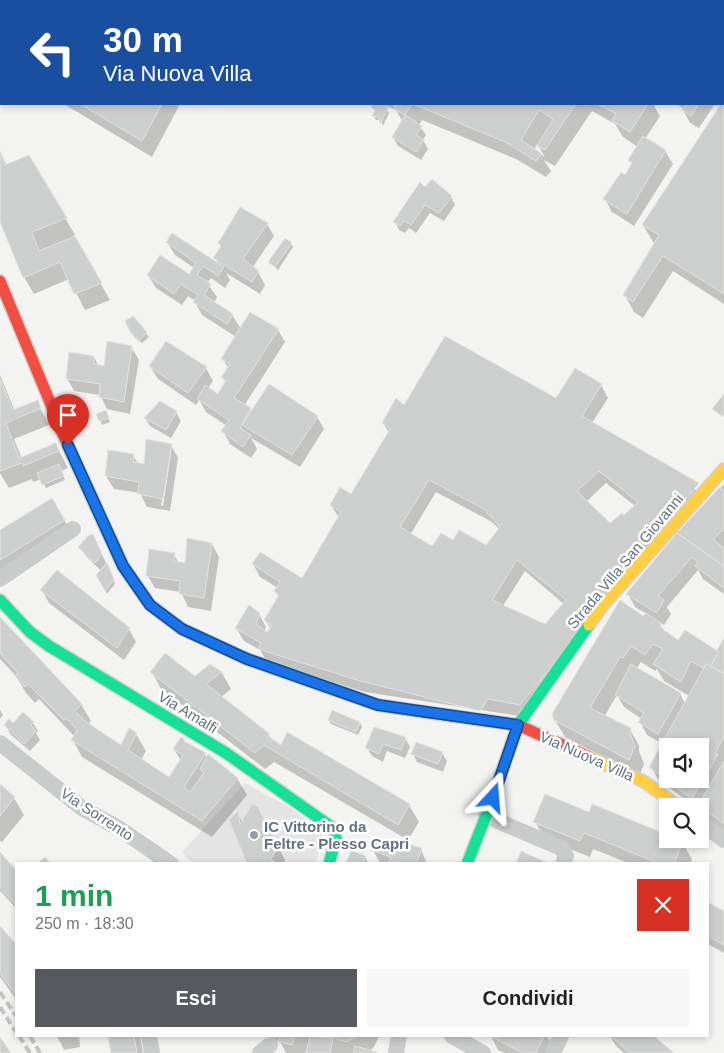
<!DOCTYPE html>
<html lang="it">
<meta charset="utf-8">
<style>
:root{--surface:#fff;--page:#f6f6f6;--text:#222;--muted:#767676;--accent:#565a5e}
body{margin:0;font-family:Arial,sans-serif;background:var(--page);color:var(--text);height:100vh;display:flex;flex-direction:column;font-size:19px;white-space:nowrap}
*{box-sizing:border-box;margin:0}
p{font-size:16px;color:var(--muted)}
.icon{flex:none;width:28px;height:28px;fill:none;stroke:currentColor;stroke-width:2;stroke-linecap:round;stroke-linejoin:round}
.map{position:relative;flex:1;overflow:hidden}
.side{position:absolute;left:15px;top:862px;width:694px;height:175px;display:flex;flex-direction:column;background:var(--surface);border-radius:0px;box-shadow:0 2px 8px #0003}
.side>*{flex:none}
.guide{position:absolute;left:0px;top:0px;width:725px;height:105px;box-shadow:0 2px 8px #0003;background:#1a4fa0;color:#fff;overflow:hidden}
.tools{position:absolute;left:659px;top:738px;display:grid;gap:10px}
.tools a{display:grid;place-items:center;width:50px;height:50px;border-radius:0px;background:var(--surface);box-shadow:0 2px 8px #0003;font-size:25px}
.pin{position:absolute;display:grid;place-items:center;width:42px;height:42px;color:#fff;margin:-51px -21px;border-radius:50% 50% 50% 0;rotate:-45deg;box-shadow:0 0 5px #0007}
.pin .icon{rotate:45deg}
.me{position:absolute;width:55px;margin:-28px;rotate:19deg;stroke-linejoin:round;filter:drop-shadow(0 0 4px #0008)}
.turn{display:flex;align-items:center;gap:18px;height:105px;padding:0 20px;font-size:22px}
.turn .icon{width:65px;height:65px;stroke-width:2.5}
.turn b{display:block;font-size:35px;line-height:42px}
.round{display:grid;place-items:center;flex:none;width:52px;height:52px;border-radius:0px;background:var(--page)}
.summary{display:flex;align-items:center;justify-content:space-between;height:85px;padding:0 20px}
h1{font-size:30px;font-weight:600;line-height:38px;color:#1e9e55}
.action{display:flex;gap:10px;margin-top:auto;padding:10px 20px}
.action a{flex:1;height:58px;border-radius:0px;background:var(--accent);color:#fff;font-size:20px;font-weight:600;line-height:58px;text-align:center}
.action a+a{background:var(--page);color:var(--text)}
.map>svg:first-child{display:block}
.built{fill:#e3e4e3}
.shadow{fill:#0003;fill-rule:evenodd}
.building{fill:#cdcece;stroke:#e2e2e1;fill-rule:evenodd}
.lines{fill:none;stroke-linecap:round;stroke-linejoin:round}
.fast-casing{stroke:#d0d1d0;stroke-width:14}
.slow-casing{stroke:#d0d1d0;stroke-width:14}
.jam-casing{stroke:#d0d1d0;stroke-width:14}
.street{stroke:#cacccc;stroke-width:16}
.fast{stroke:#16e098;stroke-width:11}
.slow{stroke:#ffcf43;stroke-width:11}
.jam{stroke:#f24e42;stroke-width:11}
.rail{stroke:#c1c2c2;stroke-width:4;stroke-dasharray:8 4;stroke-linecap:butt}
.route-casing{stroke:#114b97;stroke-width:12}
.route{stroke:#1a73e8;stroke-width:9}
.poi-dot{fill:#959fa8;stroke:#fff;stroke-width:2}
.labels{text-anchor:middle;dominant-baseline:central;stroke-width:5;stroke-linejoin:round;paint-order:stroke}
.street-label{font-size:15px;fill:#637281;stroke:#fff}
.poi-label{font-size:15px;font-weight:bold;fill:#637281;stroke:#fff;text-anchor:start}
</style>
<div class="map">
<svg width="724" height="1053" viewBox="0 0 724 1053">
<rect width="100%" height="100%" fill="#f3f3f1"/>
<path class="built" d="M245,783l47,26 31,24 -7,31h-121l-10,-7 -2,-6z"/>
<g class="shadow">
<path d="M18,0h58l1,1h-60z"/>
<path d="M121,0h35l-1,1z"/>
<path d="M204,0h124v1z"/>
<path d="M424,0h177l1,1h-176z"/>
<path d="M621,0h103v63v-62z"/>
<path d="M1,30v36l-1,-1z"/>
<path d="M724,101v203l-51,-33 -30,47 -9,-6 -9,-17 31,-51 -3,-2 -10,-17 79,-121h2z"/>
<path d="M64,104h116l-28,53z"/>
<path d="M374,104h279l7,12 -15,23 20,12 8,13 -39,62 -22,-14 -7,-13 21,-23 6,-11 -2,-5 8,-13 -15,-10 -8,-13 -23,-13 -37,55 -11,-6 7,11 -5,6 -30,-18 -94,-39 -3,5 7,10 -3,5 5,9 -7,11 -23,-14 -5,-9 10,-15 -7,-12 -14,-6 7,9 -6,13 -2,-6h-5l-2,-4 1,-5 -2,-4zM537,144l8,13 -11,-7z"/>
<path d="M677,104h38l-16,24 -9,-5 -7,-13 1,-1z"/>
<path d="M0,151l7,15 22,-10 46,79 -2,1 37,64 -25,10 -16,-31 -35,15 -10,-17 -24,-58z"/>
<path d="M426,189l25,8 4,8 -11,16 -14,-8 -14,20 -7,-5 -4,5 -6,-3 -4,-8z"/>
<path d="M267,224l7,12 -22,32 6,4 7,13 -5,9 -34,-21 4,7 -5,8 -14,-10 -4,5 10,14 -3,6 18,12 9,14 37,1 7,12 -41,64 8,6 65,5 7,12 -24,38 -49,-29 6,11 -6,9 -21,-14 -7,-13 4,-5 -21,-14 -7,-12 -3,5 -38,-26 -8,-13 56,2 7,13 -5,7 11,7 7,-12 -4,-6 6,-9 -5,-9 13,-22 -34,-22 -7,-13 1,-1 -8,-5 -6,9 -26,-17 -8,-13h42l4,-7 -19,-13 -8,-13 52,23 -4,-7 7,-10 -3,-5z"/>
<path d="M291,244l2,3 -15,23 -8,-8z"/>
<path d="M133,318l16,19 -7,6 -8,-6 -2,-4z"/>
<path d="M131,347l8,13 -9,54 -23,-5 -7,-14 -26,-4 -7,-13 27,-21 5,10 6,1z"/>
<path d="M0,375l15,36 22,-9 12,23 -35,14 8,20 34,-14 12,23 -7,3 4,9 -19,8 -5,-9 -8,3 -1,-3 -23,9 -9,-15z"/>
<path d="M601,385l7,13 -16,25 113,73 -79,87 -99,134 -162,-25 -98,-30 -7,-12 -16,-9 -8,-13 23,-14 7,13 -2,5 3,2 4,-5 -6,-9 14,-23 -4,-6 3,-3 -18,-11 -7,-13 49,16 37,-62 -8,-13 21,-9 37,-63 -6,-10 21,-16 153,-8zM606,483l29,23 -11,11 -14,7 -24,-22zM436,492l56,30 8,8 -14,17 -32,-5 -22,5 -22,-12zM525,571l39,33 -19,22 -42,-20z"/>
<path d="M176,412l5,9 -10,17 -21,-12 -5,-8z"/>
<path d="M98,415l9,1 3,6 -8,3z"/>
<path d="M171,445l7,13 -8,53 -23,-4 -7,-14 -26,-4 -8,-13 27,-21 5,9 7,1zM169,454h2l-8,52 -2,-1z"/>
<path d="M724,484v110l-21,-15 -5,-9 -31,37 4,7 -7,11 -6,-4 6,10 15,10 6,-9 36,22 3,-14v193l-15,-10 -9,-14v-3h-7l-35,-27 -7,-12 12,-23 -16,-9 -7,-13 2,-3 -18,-12 -7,-12 -13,22 26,12 9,17v5l5,13 -5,12 -74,-39 -10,-17 92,-106 -12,-7 -7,-13zM641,662l14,9 2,-2 7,12 25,15 -4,7 -5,-9 -44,-25zM668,746h32v33h-32z"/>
<path d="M52,500l20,33 -72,39v-41z"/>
<path d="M93,536l13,27 -5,6 8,-1 6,16 -8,10 -10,-19 4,-4 -16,-16 -5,-8z"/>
<path d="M212,544l7,13 -8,54 -23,-4 -7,-15 -26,-4 -8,-13 27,-20 5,8 7,1z"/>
<path d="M42,590l87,39 7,13 -12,18 -75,-57z"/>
<path d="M0,619l81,85 10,17 -3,3 33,23 15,-13 10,17 -5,9 29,19 11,-18 -7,-12 10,-8 2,3 19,10 2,4 30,20 10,17 -35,42 -130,-80 -9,-17 2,-3 -36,-38 -4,4 -9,-10 -10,-17 -16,-17z"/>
<path d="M210,666l12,7 9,16 -10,8 48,38 4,6 8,6 128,58 10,17 -11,18 -134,-78 -9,7 -104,-80 -9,-17 43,6z"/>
<path d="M0,710l3,5 -3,4z"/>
<path d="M333,711l27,12 2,4 -4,8 -27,-11 -2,-4z"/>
<path d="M33,723l5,8 -2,2 4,7 -10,11 -20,-17 -4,-9z"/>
<path d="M405,738l5,9 -5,11 -18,-7 -4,11 -11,-6 -5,-8z"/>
<path d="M442,753l5,8 -4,11 -26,-10 -4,-8z"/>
<path d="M0,785l14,13 10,17 -22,27 -2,-1z"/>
<path d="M237,813l6,10 22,-1 20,38 -2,4h-35z"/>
<path d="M589,814l93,28 10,17 -2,5h-59l-38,-15 -3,8 -45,-18 -10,-17z"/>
<path d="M397,845l24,4 6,15h-44l-3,-1 -7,-13z"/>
<path d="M0,853l16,18v37l-16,-17z"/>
<path d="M365,857l4,7h-21z"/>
<path d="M708,903l16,9v41l-16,-9z"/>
<path d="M0,928l16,18v53l-16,-22z"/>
<path d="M57,1036h22l1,11 -16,3z"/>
<path d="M110,1036h30l3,17h-30z"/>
<path d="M270,1036h109l-5,11 -5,4 6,2h-68l1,-7 -3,7h-19l-5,-10 -9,-3z"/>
<path d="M491,1036h56l6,10 -4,7h-44l-7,-3z"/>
<path d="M610,1036h43l19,17h-48l-8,-7z"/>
</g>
<g class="building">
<path d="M17,0h57l-58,1z"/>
<path d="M220,0h52l2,1h-55z"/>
<path d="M272,0h52v1z"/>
<path d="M430,0h71l-72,1z"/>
<path d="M521,0h74l-1,1z"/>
<path d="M637,0h87v53v-52z"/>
<path d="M724,99v195l-61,-38 -30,46 -10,-7 36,-60 -17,-10 79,-121h3z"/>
<path d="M80,104h82l-20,37z"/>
<path d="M373,104h10l5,4 -8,16 -1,-7 -7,-1 3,-6 -4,-3z"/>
<path d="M396,104h16l-7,11 -11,-6z"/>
<path d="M413,104h163l-31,46 -8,-4 16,-27 -14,-9 -18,30 21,14 -6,7 -31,-19z"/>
<path d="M598,104h50l-18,28 -18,-11 4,-7z"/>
<path d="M686,104h13l-8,12 -9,-6z"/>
<path d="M405,115l17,11 -6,9 8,5 -8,12 -24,-15z"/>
<path d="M643,136l23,14 -39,64 -24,-15 18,-27 4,3 7,-12 -4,-3z"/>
<path d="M0,153l5,12 24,-10 38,63 -35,14 7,19 36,-15 27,47 -28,11 -14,-32 -37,16 -23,-56z"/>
<path d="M432,179l20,17 -13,17 -14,-8 -14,20 -7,-4 -4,5 -7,-4 27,-40 5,5z"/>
<path d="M240,207l28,16 -25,36 16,12 -7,11 -39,-24 8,-12 -3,-3z"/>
<path d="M172,233l52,34 -6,9 -15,-10 -6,9 14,9 -7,11 29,19 -6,10 -34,-22 5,-7 -17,-11 -7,10 -27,-19 13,-20 29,19 7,-11 -30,-21z"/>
<path d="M285,238l7,5 -17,24 -7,-5z"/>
<path d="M250,312l29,17 -45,69 17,10 -11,20 11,7 -8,12 -22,-16 8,-11 -32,-21 8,-14 13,9 8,-14 -5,-3 9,-13 -9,-5z"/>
<path d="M133,316l14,16 -7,8 -9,-7 -6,-12z"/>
<path d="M445,336l111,62 19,-30 27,16 -20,32 117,67 -179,222 -32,-6 -8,12 -123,-31 -99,-31 3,-6 -26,-15 14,-23 11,8 -4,11 11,8 5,-6 -8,-6 15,-25 -5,-4 6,-9 -28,-18 8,-12 42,26 39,-66 -11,-7 10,-18 11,7 39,-65 -8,-6 14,-25 8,7zM599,471l39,31 -14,13 -2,-2 -12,10 -33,-32zM429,480l55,29 16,18 -14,18 -27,-15 -6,10 -12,-7 -9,13 -32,-19zM517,560l49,40 -21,24 -53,-24z"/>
<path d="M107,341l25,5 -8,56 -25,-5 1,-13 -34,-5 3,-27 25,4v8l10,2z"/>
<path d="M166,341l41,26 -19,26 -39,-27z"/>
<path d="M0,379l13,31 25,-10 3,8 -35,15 13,35 37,-15 3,8 -36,15 -1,-3 -22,8z"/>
<path d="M269,384l49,32 -26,39 -50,-30z"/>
<path d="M724,394v21l-1,2 -11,-8z"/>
<path d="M160,401l17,10 -11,19 -22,-12z"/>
<path d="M106,410l3,8 -10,3 -3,-7z"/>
<path d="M146,439l26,5 -9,55 -25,-5 1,-12 -34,-6 3,-26 26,4 -1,8 11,2z"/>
<path d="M59,464l5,12 -22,9 -5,-12z"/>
<path d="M720,487l4,4v37l-11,12 11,8v18l-47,-33z"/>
<path d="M52,498l13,22 -65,40v-30z"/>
<path d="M677,533l47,33v22l-29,-22 3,-4 -6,-5 -34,39 6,4 -7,13 -31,-19z"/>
<path d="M93,534l9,20 -7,9 -17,-16 10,-11z"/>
<path d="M187,538l25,5 -8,55 -25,-4 1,-13 -34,-5 3,-27 26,4 -1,8 11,2z"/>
<path d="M107,563l7,16 -9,12 -9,-16z"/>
<path d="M57,570l73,58 -13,20 -77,-58z"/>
<path d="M620,600l23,16 3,-3 15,11 -1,3 18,13 7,-10 34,22 -9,14 -4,-2 -3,4 -12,-7 -10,21 -28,-18 10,-15 -10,-5 -8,11 -14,-9 -8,12 -3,-1 -30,51 41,20 -1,5 5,13 -6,14 -75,-40 -2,-6z"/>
<path d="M0,617l82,87 -7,7 10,10 36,24 8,-17 8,5 -9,17 41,27 14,-22 -10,-6 8,-12 4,3 -1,1 22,12 -22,34 6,5 14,-19 -4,-4 8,-15 30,24 -36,43 -131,-81 6,-10 -11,-12 -2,2 -36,-36 -3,3 -10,-11 3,-3 -18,-20z"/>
<path d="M724,638v36l-13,-9 8,-13 -2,-2z"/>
<path d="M165,653l30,23 15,-12 12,8 -16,12 64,50 -2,2 13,9 6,-13 123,72 -12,21 -134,-80 -9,8 -105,-81z"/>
<path d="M631,664l50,29 -23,41 -20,-12 6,-9 -29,-18z"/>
<path d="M706,664l18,10v63l-9,16 3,1 -26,45 -43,-32zM668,746h32v33h-32z"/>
<path d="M332,710l28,12 -4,10 -28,-12z"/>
<path d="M23,712l11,10 -3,3 5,6 -12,13 -20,-19 5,-6 4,4z"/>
<path d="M374,727l32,10 -5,13 -18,-6 -4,10 -14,-6z"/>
<path d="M416,742l27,10 -5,12 -27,-10z"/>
<path d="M724,761v63l-24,-18h-2z"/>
<path d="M0,784l15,13 -15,19z"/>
<path d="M545,794l44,18 3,-8 76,31v4h9l6,2 -9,23h-14l-76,-31 -4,8 -47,-19z"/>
<path d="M252,804l6,3 20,40 -7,12 7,5h-31l-18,-44 9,-9 2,13z"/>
<path d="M377,837l19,7 2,-3 24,7 -6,16h-28l3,-7 -20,-7z"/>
<path d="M351,850l15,6 -3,8h-17z"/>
<path d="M521,851l27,12v1h-32z"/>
<path d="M0,852l16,18v35l-16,-17z"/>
<path d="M45,857l6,7h-14z"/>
<path d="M708,902l16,9v34l-16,-9z"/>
<path d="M0,926l16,18v51l-16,-22z"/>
<path d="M108,1036h26l3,17h-26z"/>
<path d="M280,1036h15l-3,9 -14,-4z"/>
<path d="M310,1036l23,2 -3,15h-24z"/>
<path d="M329,1036h29l-12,6z"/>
<path d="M490,1036h54l-8,17h-13z"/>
<path d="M611,1036h43l20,17h-44z"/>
<path d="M0,1037l11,16h-11z"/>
<path d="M355,1046l22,6v1h-24z"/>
</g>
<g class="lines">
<g class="fast-casing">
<g id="fast">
<path d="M68,446l55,120 27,39 32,24 65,30 131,46 46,7"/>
<path d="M0,600l30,32 19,14 177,107 107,75 3,10 -7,26"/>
<path d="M467,864l19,-48 32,-91 71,-100"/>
</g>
</g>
<g class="slow-casing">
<g id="slow">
<path d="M589,625l15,-21 120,-135"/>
<path d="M589,757l54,24 35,25"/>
</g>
</g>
<g class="jam-casing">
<g id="jam">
<path d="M0,281l68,165"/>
<path d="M424,712l94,13 71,32"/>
</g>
</g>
<g class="street">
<path d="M624,0l2,1"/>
<path d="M0,579l73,-50"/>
<path d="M0,743l82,65 38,21 51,35"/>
<path d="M486,816l75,32 5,8 -3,8"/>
<path d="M700,822l24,18"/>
<path d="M149,1036l3,17"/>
<path d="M452,1036l31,17"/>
<path d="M260,1053l10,-8"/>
<path d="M396,1053l3,-17"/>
<path d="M553,1053l8,-17"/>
</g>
<use href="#fast" class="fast"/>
<use href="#slow" class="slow"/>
<use href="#jam" class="jam"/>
<g class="rail">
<path d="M0,992l16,24"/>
<path d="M0,1007l16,25"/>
<path d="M19,1036l11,17"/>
<path d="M30,1036l10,17"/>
</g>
</g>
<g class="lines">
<g class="route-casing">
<path id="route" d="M68,445l55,121 27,39 32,24 65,30 131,46 140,20 -25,73"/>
</g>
<use href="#route" class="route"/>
</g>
<circle class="poi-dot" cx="254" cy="835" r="5"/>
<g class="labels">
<g class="street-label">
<text transform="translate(625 561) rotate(-50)">Strada Villa San Giovanni</text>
<text transform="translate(188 712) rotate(31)">Via Amalfi</text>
<text transform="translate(587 756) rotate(24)">Via Nuova Villa</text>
<text transform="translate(97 814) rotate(33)">Via Sorrento</text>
</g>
<g class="poi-label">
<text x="264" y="826">IC Vittorino da<tspan x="264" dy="17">Feltre - Plesso Capri</tspan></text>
</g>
</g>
</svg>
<div class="tools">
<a><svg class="icon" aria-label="sound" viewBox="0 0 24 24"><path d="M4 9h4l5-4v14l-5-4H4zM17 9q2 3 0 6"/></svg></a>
<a><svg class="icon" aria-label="search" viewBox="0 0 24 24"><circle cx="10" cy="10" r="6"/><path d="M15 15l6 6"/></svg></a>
</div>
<div class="pin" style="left:68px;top:445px;background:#d93025"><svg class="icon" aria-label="arrive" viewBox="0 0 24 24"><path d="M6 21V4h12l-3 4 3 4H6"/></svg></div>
<svg class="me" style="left:493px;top:798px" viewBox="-20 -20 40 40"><path d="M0-17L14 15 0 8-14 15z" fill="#1a73e8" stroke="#fff" stroke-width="4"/></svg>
<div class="guide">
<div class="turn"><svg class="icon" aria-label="left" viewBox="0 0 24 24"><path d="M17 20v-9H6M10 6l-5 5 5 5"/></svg><div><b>30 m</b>Via Nuova Villa</div></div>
</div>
<section class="side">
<div class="summary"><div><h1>1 min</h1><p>250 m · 18:30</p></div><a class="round" style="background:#d93025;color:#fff"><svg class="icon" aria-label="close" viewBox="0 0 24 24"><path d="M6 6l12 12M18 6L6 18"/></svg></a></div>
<div class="action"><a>Esci</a><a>Condividi</a></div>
</section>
</div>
